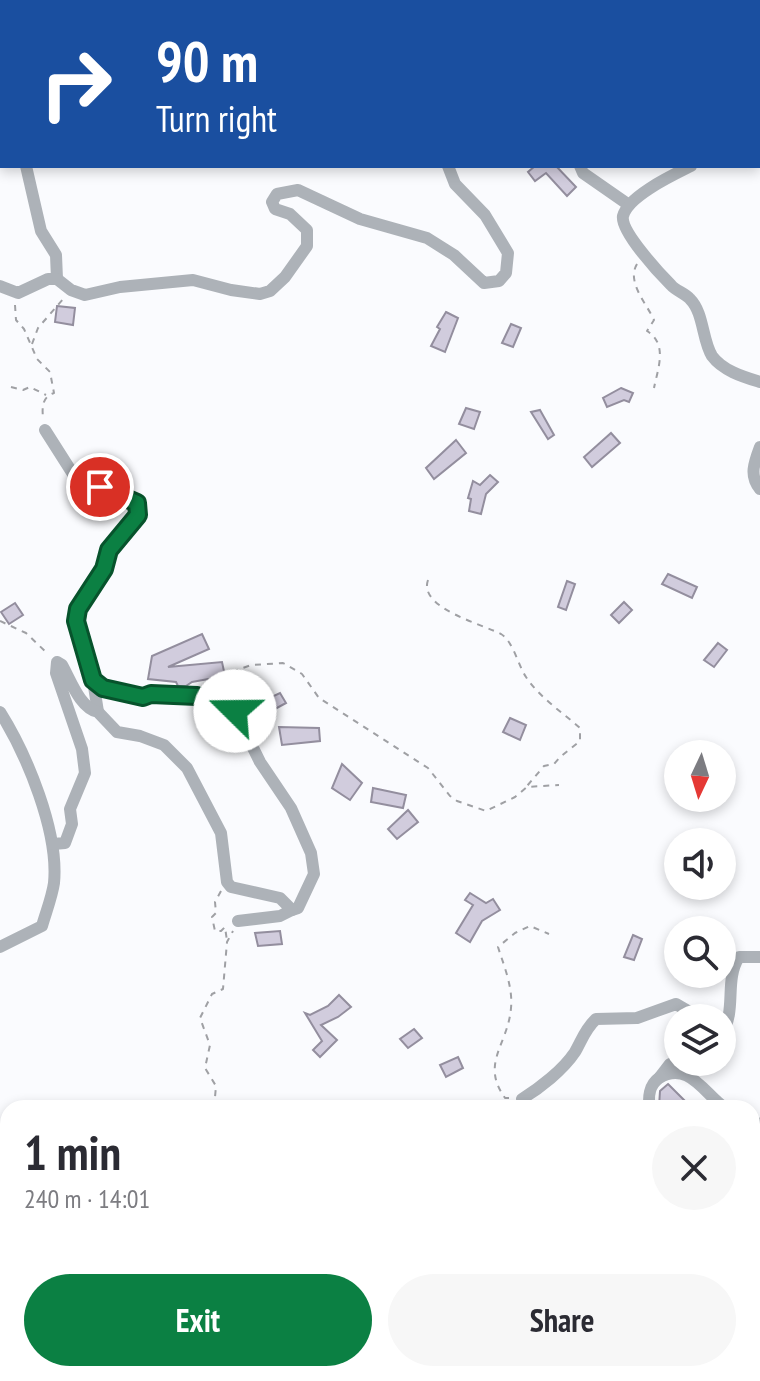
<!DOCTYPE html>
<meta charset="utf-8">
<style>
:root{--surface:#fff;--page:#f7f7f7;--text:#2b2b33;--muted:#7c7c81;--accent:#0b8043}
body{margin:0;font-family:"PT Sans Narrow",sans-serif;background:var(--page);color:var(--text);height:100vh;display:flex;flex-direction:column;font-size:30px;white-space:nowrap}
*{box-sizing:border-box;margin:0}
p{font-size:26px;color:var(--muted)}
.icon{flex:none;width:44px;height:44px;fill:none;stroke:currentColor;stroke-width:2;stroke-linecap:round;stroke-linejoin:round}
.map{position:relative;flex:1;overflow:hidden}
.side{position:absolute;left:0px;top:1100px;width:760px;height:282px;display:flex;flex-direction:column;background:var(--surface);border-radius:24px 24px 0 0;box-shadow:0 4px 12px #0003}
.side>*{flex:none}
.top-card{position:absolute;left:0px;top:0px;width:760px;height:168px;box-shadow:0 4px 12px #0003;background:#1a4fa0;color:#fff;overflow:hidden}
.needle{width:52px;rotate:184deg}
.fabs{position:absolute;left:664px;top:740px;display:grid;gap:16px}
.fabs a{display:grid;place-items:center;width:72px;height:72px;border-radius:50%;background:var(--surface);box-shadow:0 4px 12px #0003;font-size:40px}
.pin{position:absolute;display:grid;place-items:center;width:68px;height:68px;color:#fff;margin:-34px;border:4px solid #fff;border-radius:50%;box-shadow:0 2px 8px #0007}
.me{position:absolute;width:88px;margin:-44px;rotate:292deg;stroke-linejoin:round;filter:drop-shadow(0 0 6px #0008)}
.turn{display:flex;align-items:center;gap:28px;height:168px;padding:0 24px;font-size:36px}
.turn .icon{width:104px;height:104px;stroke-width:2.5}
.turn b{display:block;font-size:56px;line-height:68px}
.round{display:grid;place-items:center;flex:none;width:84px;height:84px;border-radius:42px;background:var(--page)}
.head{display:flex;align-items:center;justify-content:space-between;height:136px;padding:0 24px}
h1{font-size:48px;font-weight:700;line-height:60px}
.action{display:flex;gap:16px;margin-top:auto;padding:16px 24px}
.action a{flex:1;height:92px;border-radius:48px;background:var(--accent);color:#fff;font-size:32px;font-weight:700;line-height:92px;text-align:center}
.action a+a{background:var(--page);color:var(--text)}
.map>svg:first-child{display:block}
.green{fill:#f0d0f9}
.building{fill:#d1ccdd;stroke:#938e9e;stroke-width:2}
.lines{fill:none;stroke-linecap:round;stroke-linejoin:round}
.path{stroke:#9fa0a4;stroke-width:2;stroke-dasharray:6 6;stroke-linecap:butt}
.minor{stroke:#adb2b8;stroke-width:12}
.secondary{stroke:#888e98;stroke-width:16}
.route-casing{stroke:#07532c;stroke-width:20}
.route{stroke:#0b8043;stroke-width:14}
</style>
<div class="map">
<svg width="760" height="1381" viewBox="0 0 760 1381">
<rect width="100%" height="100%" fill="#fafbfe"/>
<path class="green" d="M45,1374h96l2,7h-101z"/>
<g class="building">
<path d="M535,166h21l20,21 -9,9 -21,-23 -11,8 -7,-9z"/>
<path d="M57,306l18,2 -2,17 -18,-3z"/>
<path d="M446,312l12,6 -13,34 -14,-6 9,-17 -3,-2z"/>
<path d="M511,324l10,4 -8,19 -11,-4z"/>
<path d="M621,388l12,5 -4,9 -5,-2 -17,7 -4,-9z"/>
<path d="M466,408l14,4 -6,17 -15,-5z"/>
<path d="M540,410l14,25 -6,4 -17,-27z"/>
<path d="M611,433l9,10 -28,24 -8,-10z"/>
<path d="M456,440l10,13 -32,26 -8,-11z"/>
<path d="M490,475l8,7 -12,12 -5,20 -12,-3 2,-12 -3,-1 5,-17 7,4z"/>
<path d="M668,574l29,13 -5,11 -30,-14z"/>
<path d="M567,581l8,3 -9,26 -8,-3z"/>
<path d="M624,602l8,8 -13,13 -8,-8z"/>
<path d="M15,603l8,12 -14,9 -8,-12z"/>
<path d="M202,634l7,15 -41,18 54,-5 3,14 -33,6 -6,4h-8l-2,-4 -28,-3 4,-23z"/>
<path d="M718,643l9,7 -13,17 -10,-7z"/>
<path d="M252,685l9,17 19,-9 6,10 -33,18 -11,-34z"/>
<path d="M510,718l16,7 -6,15 -17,-8z"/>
<path d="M279,727l40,1 1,13 -38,4z"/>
<path d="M342,764l20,19 -12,17 -18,-12z"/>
<path d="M373,788l33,7 -3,13 -32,-6z"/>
<path d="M408,810l10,12 -21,17 -9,-10z"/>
<path d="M470,893l16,10 7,-4 7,11 -18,11 -12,21 -14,-9 17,-28 -8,-5z"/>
<path d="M280,931l2,13 -24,2 -3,-13z"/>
<path d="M633,935l9,4 -8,21 -10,-3z"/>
<path d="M339,995l12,12 -13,10 -17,8 16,15 -17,17 -7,-7 9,-9 -17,-28 5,2 18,-9z"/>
<path d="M414,1029l8,9 -14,10 -8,-9z"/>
<path d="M458,1057l5,11 -17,9 -6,-12z"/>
<path d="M668,1084l24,24 -33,-1 1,-16z"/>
</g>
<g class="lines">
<g class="path">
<path d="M525,0l1,2"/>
<path d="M758,52h2"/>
<path d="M637,264c-11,18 10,40 17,56l-7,11c21,13 11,37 7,57"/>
<path d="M15,305l1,15 8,9 13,30 13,13 4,21c-12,4 -12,14 -11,25"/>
<path d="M32,344l6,-16 26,-30"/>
<path d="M11,387l12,3 7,-3 16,8"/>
<path d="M428,580c-10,28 54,44 73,54 12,7 17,31 25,43 13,20 36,35 54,51v13l-20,16 -6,7 -10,2 -17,20"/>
<path d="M0,621l26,12 22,21"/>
<path d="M224,691l-2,-9 7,-9 22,-8 32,-2 19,11 17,24 109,70 22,28 7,5 29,10 29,-14 12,-10 32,-2"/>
<path d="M221,891l-6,11 1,11 -4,4 3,14h6l4,-4 2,14"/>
<path d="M509,1098h-4c-25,-35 3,-53 6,-90 2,-21 -7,-42 -13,-61l17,-14 15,-7 19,8"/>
<path d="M214,1108l2,-22 -11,-18 5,-23 -10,-27 12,-24 11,-5 4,-47 6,-11"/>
</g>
<g class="minor">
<path d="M108,0l1,2"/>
<path d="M178,0l2,2"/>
<path d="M0,82l2,4"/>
<path d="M758,131h2"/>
<path d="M26,166l15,65 15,24 1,24"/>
<path d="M580,166l3,7 46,32"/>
<path d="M691,166c-18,9 -63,30 -68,50 -3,15 37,58 48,69 5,6 14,8 19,14 14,14 12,41 22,57 11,15 32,21 48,26"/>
<path d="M0,286l18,7 30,-14h9l14,11 14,5 35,-8 73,-7 38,10 29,4 10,-3 15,-14 22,-31v-16l-17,-16 -15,-5 -3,-7 5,-8 21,-4 62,29 67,19 27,17 30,28 15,-2 7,-8 2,-20 -23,-38 -30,-31 -7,-18"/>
<path d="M45,430l28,44 64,29 1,12 -29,35 -5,19 -26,40 -2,12 17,59 5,32"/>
<path d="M760,447c-6,16 -11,29 0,42"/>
<path d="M93,680c30,24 67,12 102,16 14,1 28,9 40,15l25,51 31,46 20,45 3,21 -16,34 -6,2"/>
<path d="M0,712c27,43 59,120 54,171 -2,14 -8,29 -12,43l-42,21"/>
<path d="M53,844l12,-1 7,-19 -2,-15 15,-36 -3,-24 -26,-76 1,-11 5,3c9,16 18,43 36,47l19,20 23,4 24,9 23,23 34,65 6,49 4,5 49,11 12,12 -12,6 -42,5"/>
<path d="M722,1033c15,-23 2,-53 17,-76h21"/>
<path d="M660,1077l10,-13 8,-3"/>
<path d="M522,1099c18,-11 41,-29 53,-47 7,-12 10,-23 21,-33l41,-1 39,-14 12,7 3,7"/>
<path d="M650,1108c-2,-10 -1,-23 9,-30 30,-18 46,17 66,30"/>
<path d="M752,1122l8,2"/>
<path d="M752,1276l8,-37"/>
</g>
<g class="secondary">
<path d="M0,1297l8,5"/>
<path d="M39,1374l1,7"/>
<path d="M530,1381l1,-7"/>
<path d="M570,1381l2,-7"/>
</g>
</g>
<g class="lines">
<g class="route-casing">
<path id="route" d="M100,487l37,16 1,12 -29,35 -5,19 -26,40 -2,12 17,59 10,8 40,9 8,-3 46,2 38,15"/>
</g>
<use href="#route" class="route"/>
</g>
</svg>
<div class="fabs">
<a><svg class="needle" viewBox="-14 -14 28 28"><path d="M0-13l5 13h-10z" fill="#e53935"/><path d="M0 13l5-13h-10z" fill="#7c7c81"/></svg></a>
<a><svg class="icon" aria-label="sound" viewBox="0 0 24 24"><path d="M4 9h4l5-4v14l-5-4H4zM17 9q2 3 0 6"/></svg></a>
<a><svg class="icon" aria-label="search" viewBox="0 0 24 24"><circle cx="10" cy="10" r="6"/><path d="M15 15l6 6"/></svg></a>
<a><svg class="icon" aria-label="layers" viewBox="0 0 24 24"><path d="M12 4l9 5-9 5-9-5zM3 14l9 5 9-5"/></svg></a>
</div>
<div class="pin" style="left:100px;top:487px;background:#d93025"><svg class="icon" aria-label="arrive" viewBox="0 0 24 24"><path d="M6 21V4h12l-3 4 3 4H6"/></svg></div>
<svg class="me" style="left:235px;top:711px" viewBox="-20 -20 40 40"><circle r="19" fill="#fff"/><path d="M0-13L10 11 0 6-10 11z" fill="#0b8043"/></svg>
<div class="top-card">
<div class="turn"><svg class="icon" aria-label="right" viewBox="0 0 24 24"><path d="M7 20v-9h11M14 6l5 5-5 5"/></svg><div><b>90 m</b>Turn right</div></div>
</div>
<section class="side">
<div class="head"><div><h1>1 min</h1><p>240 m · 14:01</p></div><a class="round"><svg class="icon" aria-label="close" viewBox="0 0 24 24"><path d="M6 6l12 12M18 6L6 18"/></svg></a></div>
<div class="action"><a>Exit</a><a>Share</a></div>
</section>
</div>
